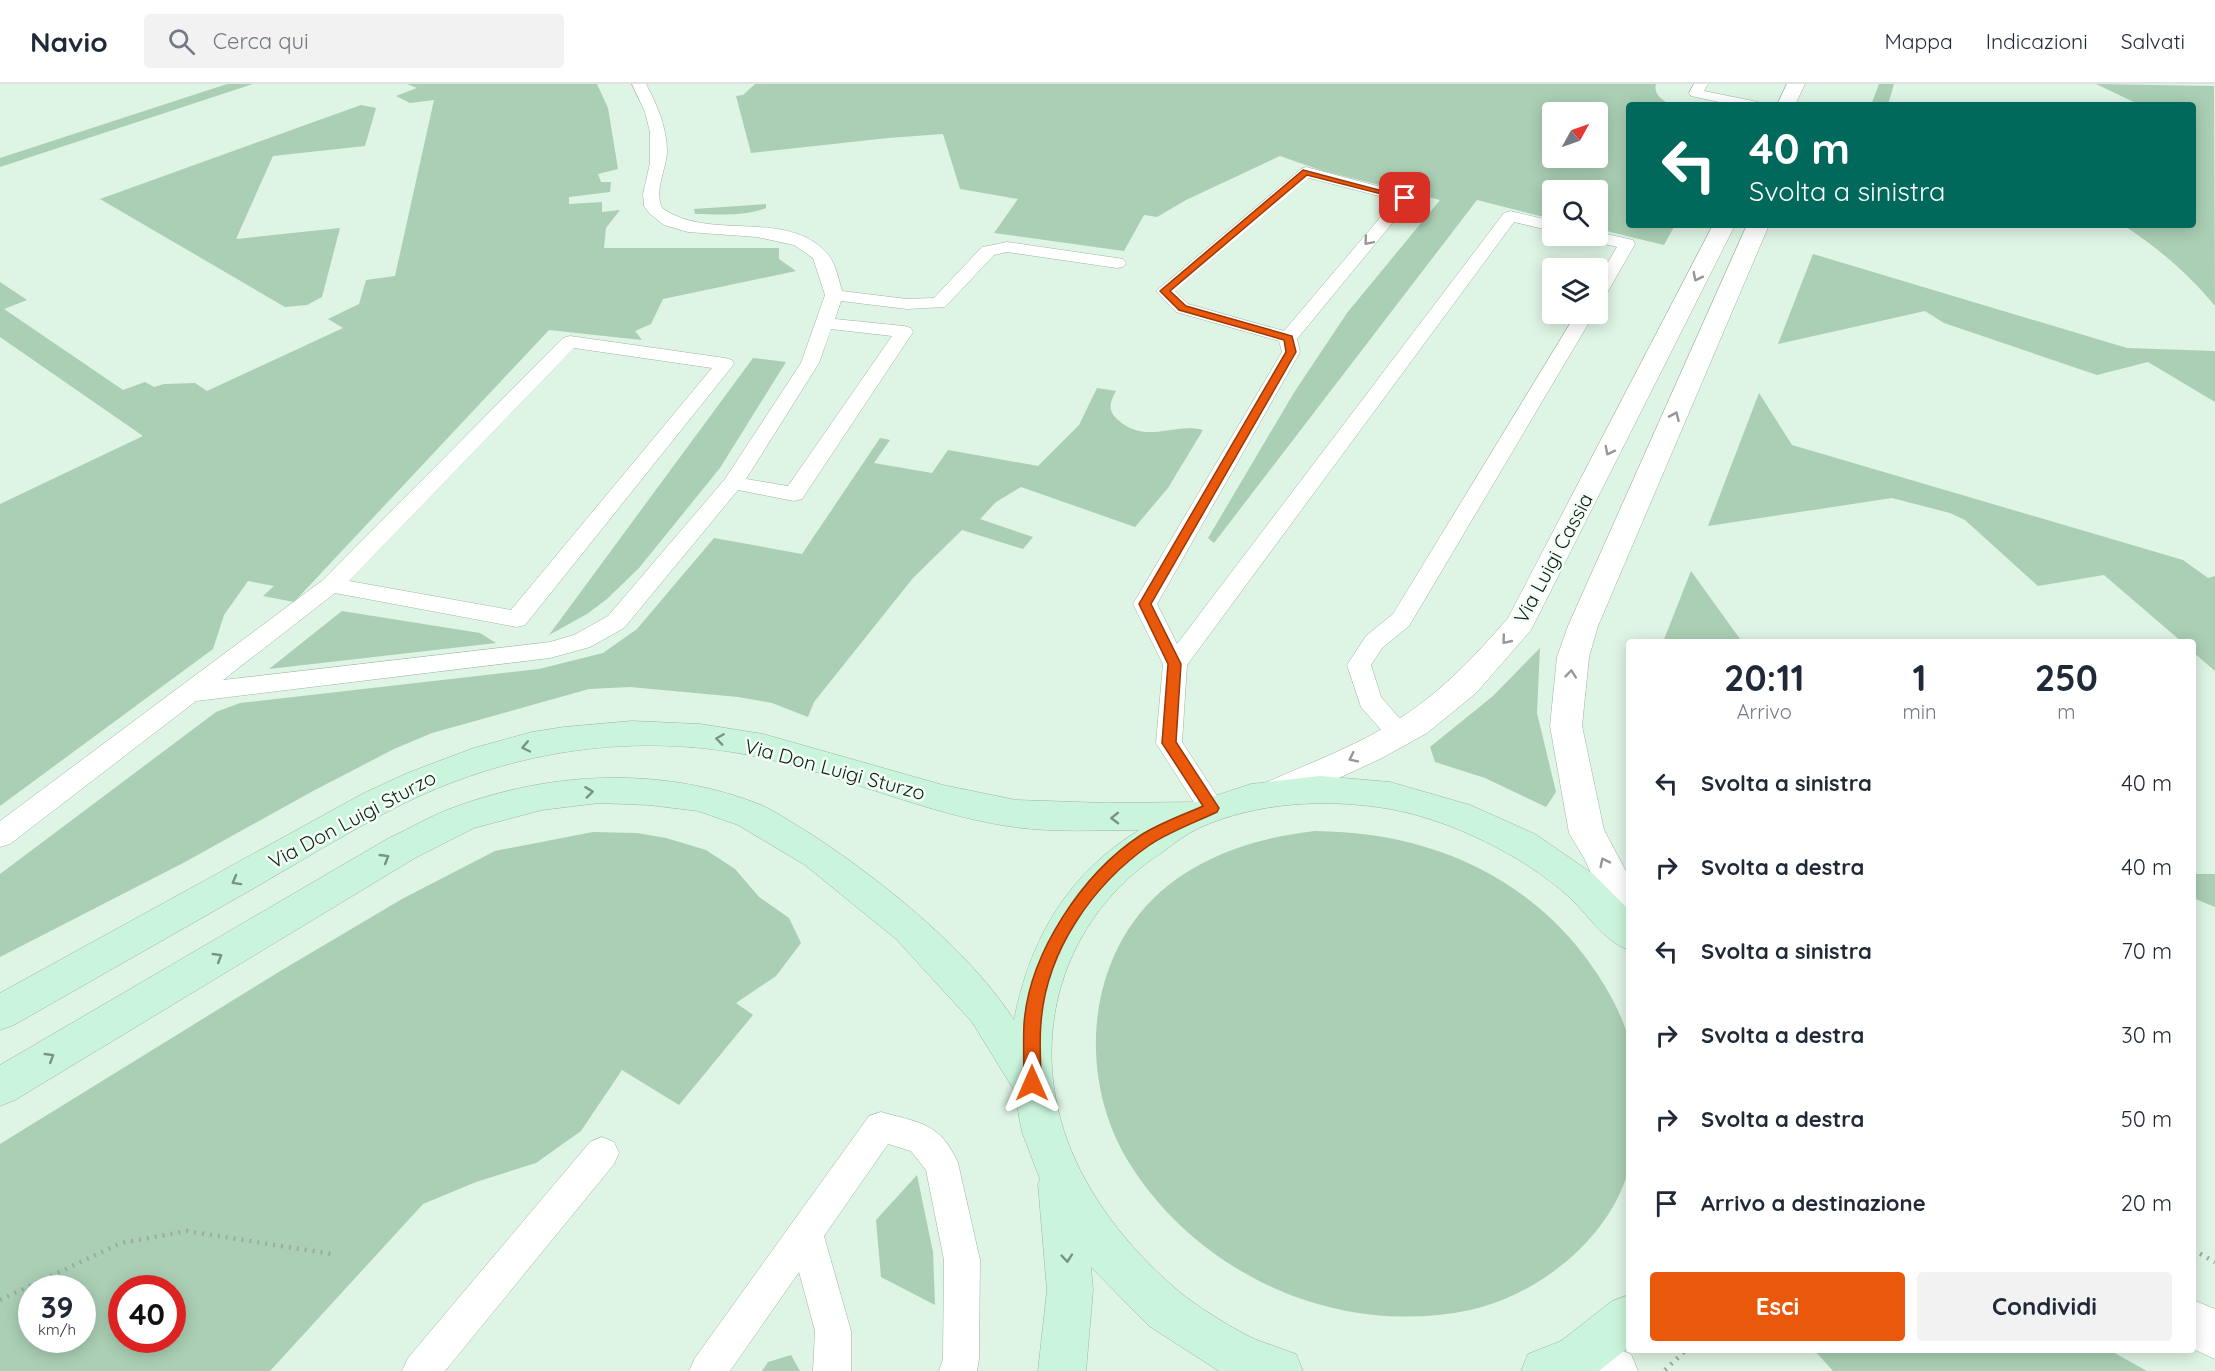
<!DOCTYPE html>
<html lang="it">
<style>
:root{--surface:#fff;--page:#f2f2f3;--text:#1f2937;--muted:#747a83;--line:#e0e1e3;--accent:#ea580c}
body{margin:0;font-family:Quicksand,sans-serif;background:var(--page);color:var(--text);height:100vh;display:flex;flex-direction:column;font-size:22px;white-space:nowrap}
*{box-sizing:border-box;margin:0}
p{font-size:20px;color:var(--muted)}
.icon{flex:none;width:33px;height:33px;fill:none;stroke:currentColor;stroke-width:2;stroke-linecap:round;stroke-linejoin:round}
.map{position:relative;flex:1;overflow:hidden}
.details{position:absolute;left:1626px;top:555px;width:570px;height:714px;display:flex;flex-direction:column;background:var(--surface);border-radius:6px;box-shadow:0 3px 15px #0003}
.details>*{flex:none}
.banner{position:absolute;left:1626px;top:18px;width:570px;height:126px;border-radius:6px;box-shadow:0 3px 15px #0003;background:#00695c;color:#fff;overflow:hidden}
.needle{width:39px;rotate:50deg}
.buttons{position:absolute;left:1542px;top:18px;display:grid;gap:12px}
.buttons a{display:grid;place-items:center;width:66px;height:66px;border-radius:6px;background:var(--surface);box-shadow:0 3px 15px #0003;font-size:30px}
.speed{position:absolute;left:18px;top:1191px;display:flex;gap:12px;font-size:30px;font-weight:700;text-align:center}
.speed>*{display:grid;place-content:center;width:78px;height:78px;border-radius:50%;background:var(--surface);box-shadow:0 3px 15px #0003;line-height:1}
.speed small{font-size:15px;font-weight:400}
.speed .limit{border:9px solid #d22;background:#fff;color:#111}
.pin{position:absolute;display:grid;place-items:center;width:51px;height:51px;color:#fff;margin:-26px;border-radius:12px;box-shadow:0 3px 9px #0006}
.me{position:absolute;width:66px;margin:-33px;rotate:0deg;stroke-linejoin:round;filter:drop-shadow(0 0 4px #0008)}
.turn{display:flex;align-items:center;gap:21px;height:126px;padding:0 24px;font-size:27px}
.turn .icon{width:78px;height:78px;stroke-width:2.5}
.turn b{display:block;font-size:42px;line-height:51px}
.eta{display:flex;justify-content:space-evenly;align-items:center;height:102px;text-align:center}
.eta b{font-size:36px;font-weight:800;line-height:42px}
.primary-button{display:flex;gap:12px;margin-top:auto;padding:12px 24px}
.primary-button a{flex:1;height:69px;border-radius:6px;background:var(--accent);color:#fff;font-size:24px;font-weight:800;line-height:69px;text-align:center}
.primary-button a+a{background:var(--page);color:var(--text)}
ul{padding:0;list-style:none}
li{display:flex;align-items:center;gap:18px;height:84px;padding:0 24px}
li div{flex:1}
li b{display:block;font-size:22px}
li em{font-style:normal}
header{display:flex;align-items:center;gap:36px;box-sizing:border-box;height:84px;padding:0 30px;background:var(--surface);border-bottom:2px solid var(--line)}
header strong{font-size:28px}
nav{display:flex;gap:33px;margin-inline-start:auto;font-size:21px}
.search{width:420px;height:54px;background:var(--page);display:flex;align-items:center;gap:15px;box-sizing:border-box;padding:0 21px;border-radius:6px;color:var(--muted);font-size:22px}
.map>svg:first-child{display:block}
.green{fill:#aacfb4;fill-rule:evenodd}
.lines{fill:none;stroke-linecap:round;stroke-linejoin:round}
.lane-casing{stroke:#a0b4a5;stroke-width:1}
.street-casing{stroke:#a0b4a5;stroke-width:1}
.secondary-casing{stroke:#a0b4a5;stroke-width:1}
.path{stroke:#9bac9f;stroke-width:4.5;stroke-dasharray:2 6;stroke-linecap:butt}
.lane{fill:#fff;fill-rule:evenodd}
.street{fill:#fff;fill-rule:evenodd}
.secondary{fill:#caf5dc;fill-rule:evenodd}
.oneway{stroke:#959896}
.oneway2{stroke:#789383}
.route{fill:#ea580c;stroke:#983908;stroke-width:1.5}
.labels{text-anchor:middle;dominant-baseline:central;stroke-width:5;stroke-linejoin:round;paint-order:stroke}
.street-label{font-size:20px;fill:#141b16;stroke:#f2fff5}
</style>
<header>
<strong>Navio</strong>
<div class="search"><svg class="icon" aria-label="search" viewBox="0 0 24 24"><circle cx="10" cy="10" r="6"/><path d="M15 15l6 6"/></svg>Cerca qui</div>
<nav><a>Mappa</a><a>Indicazioni</a><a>Salvati</a></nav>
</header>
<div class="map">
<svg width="2215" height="1287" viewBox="0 0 2215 1287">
<rect width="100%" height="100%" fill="#def4e4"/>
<g class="green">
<path d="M227,0h26l-253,83v-9z"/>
<path d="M407,0h190l11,24 10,61 -20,5 3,8h10l-1,10 -41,5v7l33,-2v10l18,-2 -14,18 -2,20h175v11l17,12 -133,28 -12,25 -16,7 7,9 -93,-10 -255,272 -31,-6 11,-10 -26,-5 -24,34 -11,34 -213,157v-302l143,-68 -143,-99v-55l27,18 -23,9 119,81 22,-8 9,5 10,-3 31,-1 12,8 136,-63 -15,-9 31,-15 7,-24 29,-4 39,-176 -24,3 -14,-7 21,-8z"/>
<path d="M755,0h901c-3,11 7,17 16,21h-43v120h46l-11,20 -66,-16v-39h-46v29l-75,-19 -263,343 -6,-5 87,-147 52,-78 93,-113 -117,-29 -43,-15 -94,44 -29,17 -13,-2 -20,36 -130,-18 24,-34 -58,-10 -17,-55 -55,4 -137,15 -15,-57 7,-1zM1552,28h46v46h-46z"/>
<path d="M1879,0h15l-6,21h-17z"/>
<path d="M2096,0l118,2 1,220c-26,-32 -58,-59 -92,-81h70v-120h-53z"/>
<path d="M361,21l15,3 -11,38 -92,10 -37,83 104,-11 -18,69 -15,8 -22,2 -185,-108z"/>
<path d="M766,120v4c-21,9 -48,6 -71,6l-1,-5z"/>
<path d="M1813,170l314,94 88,3v51l-67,-40 -51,13 -153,-52 -19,-12 -147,33z"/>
<path d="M753,274l33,4 -66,106 -81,100 -32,31 -20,15 -38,21z"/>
<path d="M1097,304l19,3c-6,11 -9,19 2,29 28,25 57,2 85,10l-35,58 -33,39 -114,-40 -25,15 -16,17 53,18 -10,12 -61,-19 -49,48 -99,124 -6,15 -36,-14 -34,-6 -108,-10 -41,2 -157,44 -38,16 -81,42 -128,71 -185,95v-83l216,-162 24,-9 299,-34 64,-16 34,-24 77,-91 88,16 78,-116 10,2 -16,23 58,10 16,-23 90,16 41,-41z"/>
<path d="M1759,309l33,52 391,115 25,18 7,-2v95l-22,-19v-10h-11l-78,-67 -66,11 -73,-66 -15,-7 -58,-15 -184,28z"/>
<path d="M1691,487l49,68 -25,3h-52z"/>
<path d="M342,527l138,22 16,10 -227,26z"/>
<path d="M1540,564l-3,65 19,79 -10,15 -61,-29 -50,-16 -5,-15 63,-51z"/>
<path d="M1315,747c97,1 187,32 254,106 23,26 53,70 60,105 4,20 0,45 0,65 0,20 4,45 -1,65 -20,68 -90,123 -158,138 -132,28 -272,-35 -342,-149 -55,-91 -40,-221 50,-283 42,-29 87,-41 137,-47z"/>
<path d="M593,748l44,1 29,5 40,12 29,19 24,28 30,21 12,25 -25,33 -40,27 17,12 -74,90 -57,-35 -41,61 -45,32 -60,19 -53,22 -153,167h-270v-227l282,-174 120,-71 58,-30 35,-18zM32,1204h50v52h-50zM122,1204h50v52h-50z"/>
<path d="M2193,790h22v33l-22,-9z"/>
<path d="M917,1091l16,77 2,53 -54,-28 -5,-57z"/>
<path d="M1814,1266h295l38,21h-314z"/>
<path d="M791,1271l9,16h-38l6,-9z"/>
</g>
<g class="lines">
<g class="lane-casing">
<g id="lane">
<path d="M632,0h14c11,21 21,43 21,68 -1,18 -13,38 -5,56 46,33 119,2 161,41 12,10 15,28 19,42l65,8 27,-1 48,-51 6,-1 19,-4 110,16 6,1 3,4 -3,4 -6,1 -110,-16 -13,3 -49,52 -38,2 -66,-8 -6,18 69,7 7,2 2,4 -111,167 -8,2 -56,-11 -114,138 -34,19 -40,11 -354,43 -186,143 -10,3v-26l323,-241 240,-242 7,-2 155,22 7,2 2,4 -209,261 -8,2 -182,-34 -112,87 327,-38 24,-7 34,-19 117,-137 76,-116 24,-68 -12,-37 -19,-13 -37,-8 -69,-5 -24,-7 -14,-11 -6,-8 -1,-12 7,-31v-31l-5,-20zM831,245l61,7 -104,150 -42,-7 73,-116zM574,264l138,20 -201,242 -162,-29z"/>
<path d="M1694,0h14l-4,7 54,11 2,3h-27l-42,-9 -2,-3z"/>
<path d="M1306,83l105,28 2,3 -116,141 3,13 -143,252 20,40 327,-431 6,-2 42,10v10l-38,-9 -327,443 -5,77 43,66 -3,7 -10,3 -10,-3 -46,-72 7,-79 -30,-60 149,-252 -3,-11 -103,-29 -20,-21 145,-122zM1309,94l86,22 -111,131 -96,-27 -13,-13z"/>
<path d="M1598,148l35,8 2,4 -28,49 -3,4 -6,1v-19l19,-32 -30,-7 -2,-4h13z"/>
<path d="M1576,230h18l-185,312 -27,22 -11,17 10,32 32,37 -4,7 -9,2 -9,-2 -30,-34 -14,-42 19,-29 27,-22z"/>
<path d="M881,1028c38,11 59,10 77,51l22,97 -1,99 -2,12h-38l4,-12 1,-99 -18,-90 -15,-19 -23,-7 -64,92 27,95v40h-38l2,-40 -16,-59 -69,99h-41l6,-13 174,-242z"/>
<path d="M602,1053l12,5 5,11 -5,11 -169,207h-43l6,-13 182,-216z"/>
</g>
</g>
<g class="street-casing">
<g id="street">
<path d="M1787,0h18l-10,21h-18z"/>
<path d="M1713,141h22l-204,405 -55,63 -49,40 -47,26 -91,42 -12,4 -12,-4 -5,-9 5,-9c47,-21 97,-39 140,-68 39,-26 72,-61 103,-97z"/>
<path d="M1747,141h22l-171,401 -9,31 -7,69 22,104 25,47v53l-13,-4 -32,-68 -15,-25 -19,-107 7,-69 11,-31z"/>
<path d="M2193,1216l22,9v50l-22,-10z"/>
<path d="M1576,1251l55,19 7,17h-81l-5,-12 7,-17z"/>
</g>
</g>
<g class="secondary-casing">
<g id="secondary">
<path d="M632,637l68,3 63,10 180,51 73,15 91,3 89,-1 55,-18 69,-8 70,6 80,23 65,29 58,40 36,36v40c-26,-9 -41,-36 -61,-54 -46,-41 -117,-76 -178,-87 -63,-11 -134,-7 -191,19 -13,6 -24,15 -35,23 -102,65 -139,187 -93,299 23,56 65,106 111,144 16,13 56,38 75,46 13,5 26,9 39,14l7,17h-84l-70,-45 -58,-59 2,23 -7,81h-48l9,-81 -9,-106 2,-5 -18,-47 -8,-42 -42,-68 -76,-83 -91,-74 -67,-40 -40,-14 -49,-6 -50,-2 -57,7 -68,18 -59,30 -400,242 -15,6v-41l389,-227c22,-10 43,-23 66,-31 98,-36 208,-41 306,-2 9,4 19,10 27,15 34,20 63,41 94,65 47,37 99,84 132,135 16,-82 54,-146 125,-190 -43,0 -90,3 -132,-4 -94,-15 -181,-59 -275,-74 -119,-19 -239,4 -345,60 -45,24 -88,50 -131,75 -81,46 -161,92 -242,138l-14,5v-37l364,-200 46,-21 64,-24 58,-16 32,-5z"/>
<path d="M1629,1211v52l-30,24h-78l7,-17 33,-13 51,-40z"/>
</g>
</g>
<g class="path">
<path d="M2193,1166l22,12"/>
<path d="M0,1216l121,-57 66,-12 145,23"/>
<path d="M1665,1286l21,-20"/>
</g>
<use href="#lane" class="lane"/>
<use href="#street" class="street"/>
<use href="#secondary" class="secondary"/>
</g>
<defs><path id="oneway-chevron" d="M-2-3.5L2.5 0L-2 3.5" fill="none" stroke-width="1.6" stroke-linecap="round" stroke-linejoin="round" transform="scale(1.5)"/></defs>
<g class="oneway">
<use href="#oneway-chevron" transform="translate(1368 157) rotate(130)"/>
<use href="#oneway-chevron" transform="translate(1697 193) rotate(117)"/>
<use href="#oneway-chevron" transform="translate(1675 332) rotate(-66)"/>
<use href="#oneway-chevron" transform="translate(1609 367) rotate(117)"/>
<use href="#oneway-chevron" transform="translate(1506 556) rotate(129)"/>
<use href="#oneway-chevron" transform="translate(1571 590) rotate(-84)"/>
<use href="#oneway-chevron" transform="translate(1353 674) rotate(154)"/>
<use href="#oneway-chevron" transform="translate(1604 778) rotate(-116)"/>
</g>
<g class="oneway2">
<use href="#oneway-chevron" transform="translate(720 655) rotate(-172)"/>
<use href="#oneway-chevron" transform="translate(526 663) rotate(168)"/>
<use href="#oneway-chevron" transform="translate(589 708) rotate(-7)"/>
<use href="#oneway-chevron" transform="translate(1115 734) rotate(179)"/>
<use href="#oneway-chevron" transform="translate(385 774) rotate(-31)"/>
<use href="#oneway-chevron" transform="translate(236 797) rotate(151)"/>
<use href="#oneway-chevron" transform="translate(218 873) rotate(-31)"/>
<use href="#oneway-chevron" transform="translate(50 973) rotate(-31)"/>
<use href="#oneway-chevron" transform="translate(1067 1174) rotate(85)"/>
</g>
<path class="route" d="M1303,86l106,28 -4,2 -98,-25 -137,116 16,15 106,30 4,16 -145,252 30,60 -5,78 43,66 -2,4c-21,10 -46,19 -66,32 -58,40 -105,107 -110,179 -2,20 0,40 0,60l-3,6 -6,2 -6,-2 -2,-6c0,-20 -1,-40 0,-59 5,-71 59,-151 117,-189 19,-12 42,-20 62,-29l-41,-63 6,-79 -29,-60 147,-252 -2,-12 -105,-30 -19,-19z"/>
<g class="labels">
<g class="street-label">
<text transform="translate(1553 474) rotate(-62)">Via Luigi Cassia</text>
<text transform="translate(835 685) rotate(15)">Via Don Luigi Sturzo</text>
<text transform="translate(352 735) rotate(-28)">Via Don Luigi Sturzo</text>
</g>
</g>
</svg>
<div class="buttons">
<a><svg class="needle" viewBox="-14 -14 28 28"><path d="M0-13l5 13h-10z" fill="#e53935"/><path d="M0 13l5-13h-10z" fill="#747a83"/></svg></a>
<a><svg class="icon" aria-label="search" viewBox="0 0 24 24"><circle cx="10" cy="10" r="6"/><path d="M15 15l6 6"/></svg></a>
<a><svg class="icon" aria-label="layers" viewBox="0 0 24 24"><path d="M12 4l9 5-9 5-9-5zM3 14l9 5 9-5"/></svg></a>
</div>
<div class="speed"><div>39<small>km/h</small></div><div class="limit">40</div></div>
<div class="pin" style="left:1405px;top:114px;background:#d93025"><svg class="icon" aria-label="arrive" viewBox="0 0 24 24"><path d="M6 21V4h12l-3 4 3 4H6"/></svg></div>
<svg class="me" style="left:1032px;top:999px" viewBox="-20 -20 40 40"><path d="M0-17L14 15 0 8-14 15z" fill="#ea580c" stroke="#fff" stroke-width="4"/></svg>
<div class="banner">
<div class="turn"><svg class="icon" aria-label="left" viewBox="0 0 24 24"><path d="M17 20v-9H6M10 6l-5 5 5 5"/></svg><div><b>40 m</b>Svolta a sinistra</div></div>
</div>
<section class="details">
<div class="eta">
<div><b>20:11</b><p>Arrivo</p></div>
<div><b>1</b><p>min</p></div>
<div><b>250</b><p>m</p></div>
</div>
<ul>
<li><svg class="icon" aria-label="left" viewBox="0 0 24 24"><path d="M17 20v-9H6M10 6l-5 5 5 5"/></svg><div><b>Svolta a sinistra</b></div><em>40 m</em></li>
<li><svg class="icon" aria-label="right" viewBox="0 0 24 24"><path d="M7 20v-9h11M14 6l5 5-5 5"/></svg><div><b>Svolta a destra</b></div><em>40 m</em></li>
<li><svg class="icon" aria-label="left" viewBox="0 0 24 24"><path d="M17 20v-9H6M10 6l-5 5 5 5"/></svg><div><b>Svolta a sinistra</b></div><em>70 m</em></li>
<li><svg class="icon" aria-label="right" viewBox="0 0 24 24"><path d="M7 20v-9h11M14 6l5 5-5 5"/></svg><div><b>Svolta a destra</b></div><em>30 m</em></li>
<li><svg class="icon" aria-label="right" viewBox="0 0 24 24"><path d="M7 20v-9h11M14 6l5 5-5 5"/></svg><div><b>Svolta a destra</b></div><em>50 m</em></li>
<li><svg class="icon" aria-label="arrive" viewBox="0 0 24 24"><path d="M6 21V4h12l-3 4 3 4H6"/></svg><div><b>Arrivo a destinazione</b></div><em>20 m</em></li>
</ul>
<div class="primary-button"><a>Esci</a><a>Condividi</a></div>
</section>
</div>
